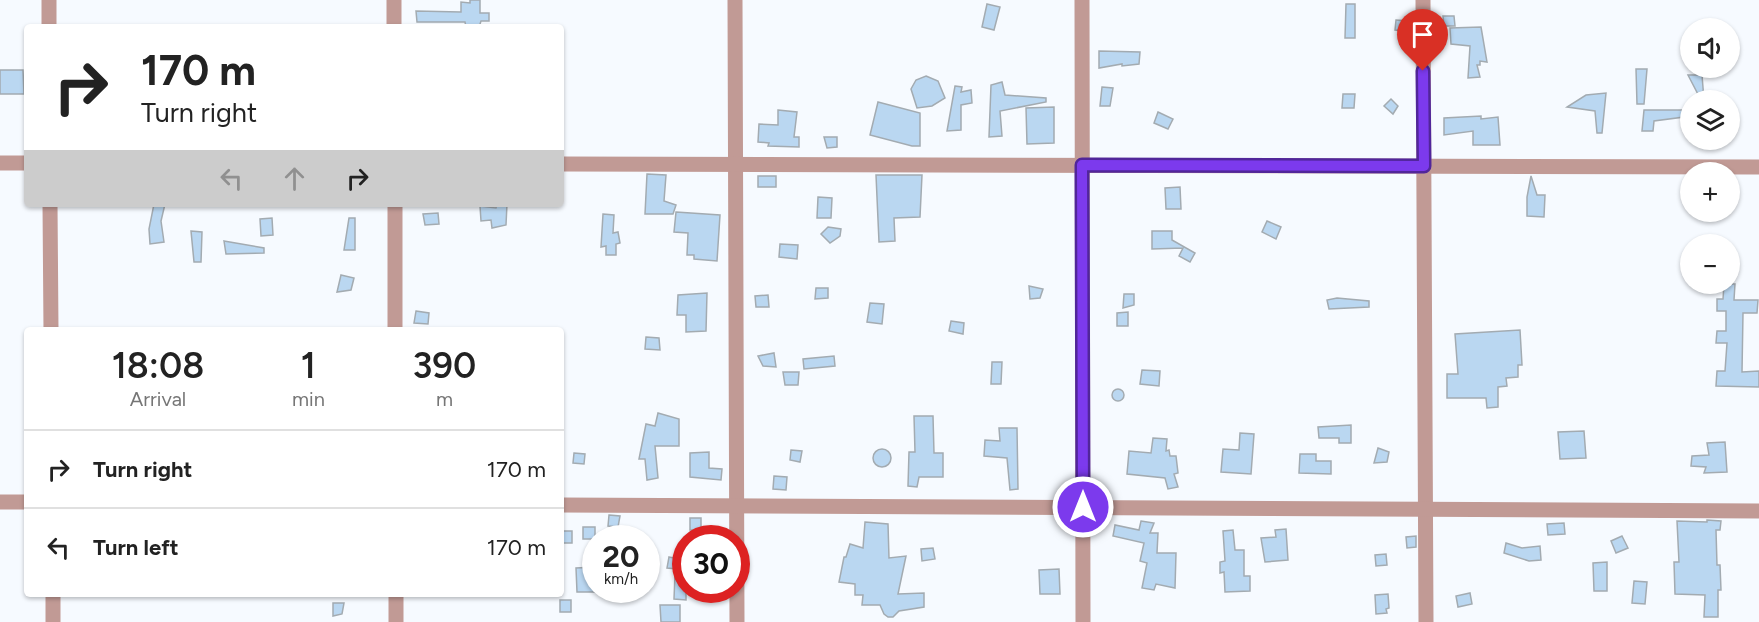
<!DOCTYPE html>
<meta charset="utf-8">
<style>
:root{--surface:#fff;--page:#f2f2f2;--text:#222;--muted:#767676;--line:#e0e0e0}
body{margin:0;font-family:Figtree,sans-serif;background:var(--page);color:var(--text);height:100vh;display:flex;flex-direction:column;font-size:22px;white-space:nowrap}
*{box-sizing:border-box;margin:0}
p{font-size:20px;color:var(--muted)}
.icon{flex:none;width:33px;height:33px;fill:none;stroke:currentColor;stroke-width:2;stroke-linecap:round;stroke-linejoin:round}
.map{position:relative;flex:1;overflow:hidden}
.panel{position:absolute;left:24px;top:327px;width:540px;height:270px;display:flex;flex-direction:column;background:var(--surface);border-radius:6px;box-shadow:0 2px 4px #0004}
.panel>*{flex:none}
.hud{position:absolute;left:24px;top:24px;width:540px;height:183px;border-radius:6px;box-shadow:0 2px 4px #0004;background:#fff;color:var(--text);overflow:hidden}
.tools{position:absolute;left:1680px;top:18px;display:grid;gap:12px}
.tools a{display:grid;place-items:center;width:60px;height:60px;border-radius:50%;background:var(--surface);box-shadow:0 2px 4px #0004;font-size:30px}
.speed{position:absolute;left:582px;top:525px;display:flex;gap:12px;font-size:30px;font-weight:700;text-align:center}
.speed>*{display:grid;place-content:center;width:78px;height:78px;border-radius:50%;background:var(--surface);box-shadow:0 2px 4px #0004;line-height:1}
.speed small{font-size:15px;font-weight:400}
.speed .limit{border:9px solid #d22;background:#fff;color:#111}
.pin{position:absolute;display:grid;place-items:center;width:51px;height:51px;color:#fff;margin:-62px -26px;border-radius:50% 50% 50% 0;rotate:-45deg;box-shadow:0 0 6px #0007}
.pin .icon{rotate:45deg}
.me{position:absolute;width:66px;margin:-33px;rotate:0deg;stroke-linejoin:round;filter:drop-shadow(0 0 4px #0008)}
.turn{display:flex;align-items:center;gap:21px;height:126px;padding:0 18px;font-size:27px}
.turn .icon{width:78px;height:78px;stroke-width:2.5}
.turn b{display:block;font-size:42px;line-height:51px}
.lanes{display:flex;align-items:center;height:57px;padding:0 18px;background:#0003;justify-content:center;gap:30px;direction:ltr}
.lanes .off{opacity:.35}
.eta{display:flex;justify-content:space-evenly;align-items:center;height:102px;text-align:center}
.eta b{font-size:36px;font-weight:600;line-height:42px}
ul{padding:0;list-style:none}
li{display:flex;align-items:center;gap:18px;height:78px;padding:0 18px;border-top:2px solid var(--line)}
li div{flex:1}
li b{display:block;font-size:22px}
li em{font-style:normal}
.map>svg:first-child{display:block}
.building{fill:#bad7f1;stroke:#a3abb1;stroke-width:1.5}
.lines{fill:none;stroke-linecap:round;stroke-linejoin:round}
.minor{stroke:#c19a95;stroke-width:15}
.route-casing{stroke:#51269a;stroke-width:15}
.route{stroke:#7c3aed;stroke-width:10}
</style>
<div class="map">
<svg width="1759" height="622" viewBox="0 0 1759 622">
<rect width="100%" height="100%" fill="#f6faff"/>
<g class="building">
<path d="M470,0h10v13h9v8h-8l-2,6h-13l-1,-5h-48l-1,-11 45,1v-10l9,1z"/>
<path d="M987,4l13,3 -6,23 -12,-3z"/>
<path d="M1346,4h9v34h-10z"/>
<path d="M1443,16h11l1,10h-11z"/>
<path d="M1396,20l12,1 -3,10 -10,-1z"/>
<path d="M1481,27l6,35 -7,-1v4h-3l3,12 -12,1 2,-32 -19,-2 -1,-16z"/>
<path d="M1099,51l41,1 -1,12 -17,2v-2l-23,4z"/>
<path d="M1636,69h11l-3,35h-7z"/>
<path d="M0,70h23l1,24h-24z"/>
<path d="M1688,75h14l2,25h-3z"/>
<path d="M926,76l12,5 7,17 -13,8 -15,2 -6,-19 5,-9z"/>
<path d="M1002,82l3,13 41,3v4l-46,9 2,25 -13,1 2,-52z"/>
<path d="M955,86l7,1 -1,5 10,-2 1,13 -11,2v25l-14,1z"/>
<path d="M1102,87l11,1 -3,18h-10z"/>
<path d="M1606,93l-4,40h-5l-2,-22 -28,-4 19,-12z"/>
<path d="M1343,94h12l-1,14h-12z"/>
<path d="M1391,99l7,7 -5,8 -9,-8z"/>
<path d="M878,102l42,11v33h-8l-42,-11z"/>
<path d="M1054,107v36l-27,1 -1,-36z"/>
<path d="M778,110l19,2 -3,25h5v10l-31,-1 1,-3 -11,-1 1,-18 19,1z"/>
<path d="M1644,110h39l1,7 -30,4 -1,10h-11z"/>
<path d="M1158,112l15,7 -5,10 -14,-6z"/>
<path d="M1481,116v3l17,-2 2,28h-27v-14l-29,4v-17z"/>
<path d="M824,137h13v10l-10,1z"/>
<path d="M647,174l19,1 -2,26 12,4 -3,9h-28z"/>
<path d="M876,175h46l-2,42 -26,1 1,23 -16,1z"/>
<rect x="758" y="176" width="18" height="11"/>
<path d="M1531,176l6,19h8l-1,22 -17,-1v-19z"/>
<path d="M1180,187l1,22h-15l-1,-21z"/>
<path d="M818,197l14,1 -1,20h-14z"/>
<path d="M154,204h11l-4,17 3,21 -14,2 -1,-15z"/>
<path d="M497,204h10l-1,21 -14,3 -1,-8 -10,1 -1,-15 16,2z"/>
<path d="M676,212l44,3 -3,46 -23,-2v-4h-7l1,-22 -14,-1z"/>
<path d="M438,213l1,11 -14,1 -2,-11z"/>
<path d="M603,214l11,1 -1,18 5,-1 2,11 -4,1v11h-10v-9l-5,1z"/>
<path d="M272,218l1,17 -12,1 -1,-17z"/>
<path d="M349,218h6v32h-11z"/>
<path d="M1267,221l14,6 -5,12 -14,-7z"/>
<path d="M828,227l13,2 -1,7 -10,7 -9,-9z"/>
<path d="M191,231l11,1 -1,30h-7z"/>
<path d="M1152,231h20v9l23,13 -5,9 -11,-6 4,-8 -31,1z"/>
<path d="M224,241l40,7v5l-38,1z"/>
<path d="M780,244l18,1 -1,14 -18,-2z"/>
<path d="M341,275l13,3 -3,12 -14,2z"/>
<path d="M1724,284h11l-1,16h24l-1,13h-14l-1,59 17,-1v16l-43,-1 1,-15h8l2,-28h-11l1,-12h9v-20h-9v-12h6z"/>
<path d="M1029,286l14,3 -3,9 -10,1z"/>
<path d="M816,288h12v10l-13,1z"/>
<path d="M707,293l-1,38 -20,1v-17h-9l1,-20z"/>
<path d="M1124,294h10v11l-11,3z"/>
<path d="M768,295l1,12h-13l-1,-11z"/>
<path d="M1337,298l32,3v6l-40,2 -2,-9z"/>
<path d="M870,303l14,1 -2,20 -15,-2z"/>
<path d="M416,311l13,2 -1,11 -14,-1z"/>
<path d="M1128,312v14h-11v-13z"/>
<path d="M951,321l13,2 -1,11 -14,-3z"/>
<path d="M1520,330l2,35h-4v12l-12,1 1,8 -9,1v20l-11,1 -1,-10h-39v-24h11l-3,-40z"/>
<path d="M646,337l13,1 1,12 -15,-1z"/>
<path d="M774,353l2,14 -13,-1 -5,-10z"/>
<path d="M834,356l1,10 -31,3 -1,-10z"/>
<path d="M992,362h10l-1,22h-10z"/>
<path d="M1142,370l18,1 -1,15 -19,-2z"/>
<path d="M783,372h16l-1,13h-13z"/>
<circle cx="1118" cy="395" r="6"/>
<path d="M658,413l21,6v27h-24l3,32 -11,2 -2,-21h-6l7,-35 9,2z"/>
<path d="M914,416h19l1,37h9v24h-24l-2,10 -9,-1 1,-34h6z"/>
<path d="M1351,425v18h-12v-5h-20l-1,-11z"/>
<path d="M999,428h18l1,61 -8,1 -3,-32 -23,-2 1,-16 15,1z"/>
<path d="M1584,431l2,27 -26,1 -2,-27z"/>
<path d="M1240,433l14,1 -3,40 -30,-2 2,-23 16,1z"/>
<path d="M1153,438l14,1 -1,12 3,-1 1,6h6l2,17 -4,1 4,13 -10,2 -3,-11 -38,-4 2,-23 22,2z"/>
<path d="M1725,442l2,30 -23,1 2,-6 -15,-1 1,-10 17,-1 -2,-12z"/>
<path d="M1378,448l11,4 -2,10 -13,1z"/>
<circle cx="882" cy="458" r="9"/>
<path d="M791,450l11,1 -2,11 -10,-2z"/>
<path d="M709,452v16l13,1 -1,11 -31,-3v-24z"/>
<path d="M574,453l11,1 -1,10 -11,-1z"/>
<path d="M1300,454h16v7h15v13l-32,-1z"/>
<path d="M774,476l13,1 -1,13 -13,-1z"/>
<path d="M609,515l11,1 -2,11 -10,-1z"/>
<rect x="690" y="518" width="11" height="12"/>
<path d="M1707,520l14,1 -1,9h-4l1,35h3l1,25h-3v27h-14l1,-22 -30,-1 -1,-32h5l-2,-41 30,1z"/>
<path d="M1141,521l13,2 -4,10h8l-1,20h19l-1,35 -19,-4 -2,6 -12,-2 5,-25 -7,-2 4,-18 -31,-7 2,-11 24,5z"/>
<path d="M865,522l23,2 1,34 17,-2 -8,38 26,-1v14l-25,4 -6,6h-5l-4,-3 -4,-9h-18l1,-10h-8v-11l-16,-2 5,-25h2l4,-13 13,4z"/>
<path d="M1564,523l1,11 -17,1 -1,-11z"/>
<rect x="583" y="527" width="12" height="12"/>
<path d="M1286,529l2,31 -23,2 -4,-24 15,-1 -1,-7z"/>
<path d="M1233,530l2,20h9v26h6v15l-25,1 -1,-20 -4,1v-11l5,-1 -2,-30z"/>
<rect x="561" y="531" width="11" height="12"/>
<path d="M1416,536v11l-9,1 -1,-11z"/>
<path d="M1622,536l6,12 -12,5 -5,-12z"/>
<path d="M1506,543l16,5 18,-2 1,14 -12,1 -25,-8z"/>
<path d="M933,548l2,11 -13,2 -1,-12z"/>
<path d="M1386,554l1,11 -11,1 -1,-11z"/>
<path d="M669,557l10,2 -2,10 -10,-1z"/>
<path d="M1607,562v29h-13l-1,-28z"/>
<path d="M596,567v25h-19l-1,-24z"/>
<path d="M1059,569l1,25h-20l-1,-24z"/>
<path d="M675,574h11v26l-12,-1z"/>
<path d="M1634,581l13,1 -2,22 -13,-1z"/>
<path d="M1470,593l2,11 -14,3 -2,-11z"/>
<path d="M1388,594l1,14 -3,1 1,4 -11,1 -1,-19z"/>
<rect x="560" y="600" width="11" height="12"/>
<path d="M333,603h11l-2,11 -9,2z"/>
<path d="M660,605h20v17h-19z"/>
</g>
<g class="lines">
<g class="minor">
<path d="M49,0v27"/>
<path d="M394,0v27"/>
<path d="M735,0l2,622"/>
<path d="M1082,0l1,622"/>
<path d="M1423,0l3,622"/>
<path d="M0,163h27"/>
<path d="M561,164l1198,3"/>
<path d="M50,204l1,126"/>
<path d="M395,204v126"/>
<path d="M0,502h27"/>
<path d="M561,505l1198,6"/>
<path d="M53,594v28"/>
<path d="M396,594v28"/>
</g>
</g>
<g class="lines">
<g class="route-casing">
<path id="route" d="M1083,507l-1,-342 342,1 -1,-95"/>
</g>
<use href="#route" class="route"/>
</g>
</svg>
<div class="tools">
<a><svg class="icon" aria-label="sound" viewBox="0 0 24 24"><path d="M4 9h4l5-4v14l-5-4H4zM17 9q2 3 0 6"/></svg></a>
<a><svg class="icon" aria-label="layers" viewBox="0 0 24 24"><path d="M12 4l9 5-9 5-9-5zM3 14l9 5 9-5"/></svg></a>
<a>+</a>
<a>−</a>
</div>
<div class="speed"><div>20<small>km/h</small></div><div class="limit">30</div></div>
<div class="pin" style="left:1423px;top:71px;background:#d93025"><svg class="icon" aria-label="arrive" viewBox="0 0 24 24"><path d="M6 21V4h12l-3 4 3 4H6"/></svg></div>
<svg class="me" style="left:1083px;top:507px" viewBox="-20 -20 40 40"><circle r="17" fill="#7c3aed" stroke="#fff" stroke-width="3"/><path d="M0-11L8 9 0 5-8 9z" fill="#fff"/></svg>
<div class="hud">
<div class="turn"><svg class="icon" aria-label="right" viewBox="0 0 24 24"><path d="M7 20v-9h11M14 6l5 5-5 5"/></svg><div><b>170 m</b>Turn right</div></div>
<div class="lanes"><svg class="icon off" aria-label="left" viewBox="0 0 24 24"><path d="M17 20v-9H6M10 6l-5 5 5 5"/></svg><svg class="icon off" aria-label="ahead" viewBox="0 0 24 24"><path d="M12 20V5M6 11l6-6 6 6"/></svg><svg class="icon" aria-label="right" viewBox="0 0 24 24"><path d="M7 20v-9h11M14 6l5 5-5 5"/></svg></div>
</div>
<section class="panel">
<div class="eta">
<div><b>18:08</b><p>Arrival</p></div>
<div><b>1</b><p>min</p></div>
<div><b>390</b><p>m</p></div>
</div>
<ul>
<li><svg class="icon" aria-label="right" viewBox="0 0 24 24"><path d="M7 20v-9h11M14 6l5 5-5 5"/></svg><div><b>Turn right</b></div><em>170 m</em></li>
<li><svg class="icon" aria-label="left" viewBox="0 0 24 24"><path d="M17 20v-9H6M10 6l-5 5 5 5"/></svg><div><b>Turn left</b></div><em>170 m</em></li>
</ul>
</section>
</div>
